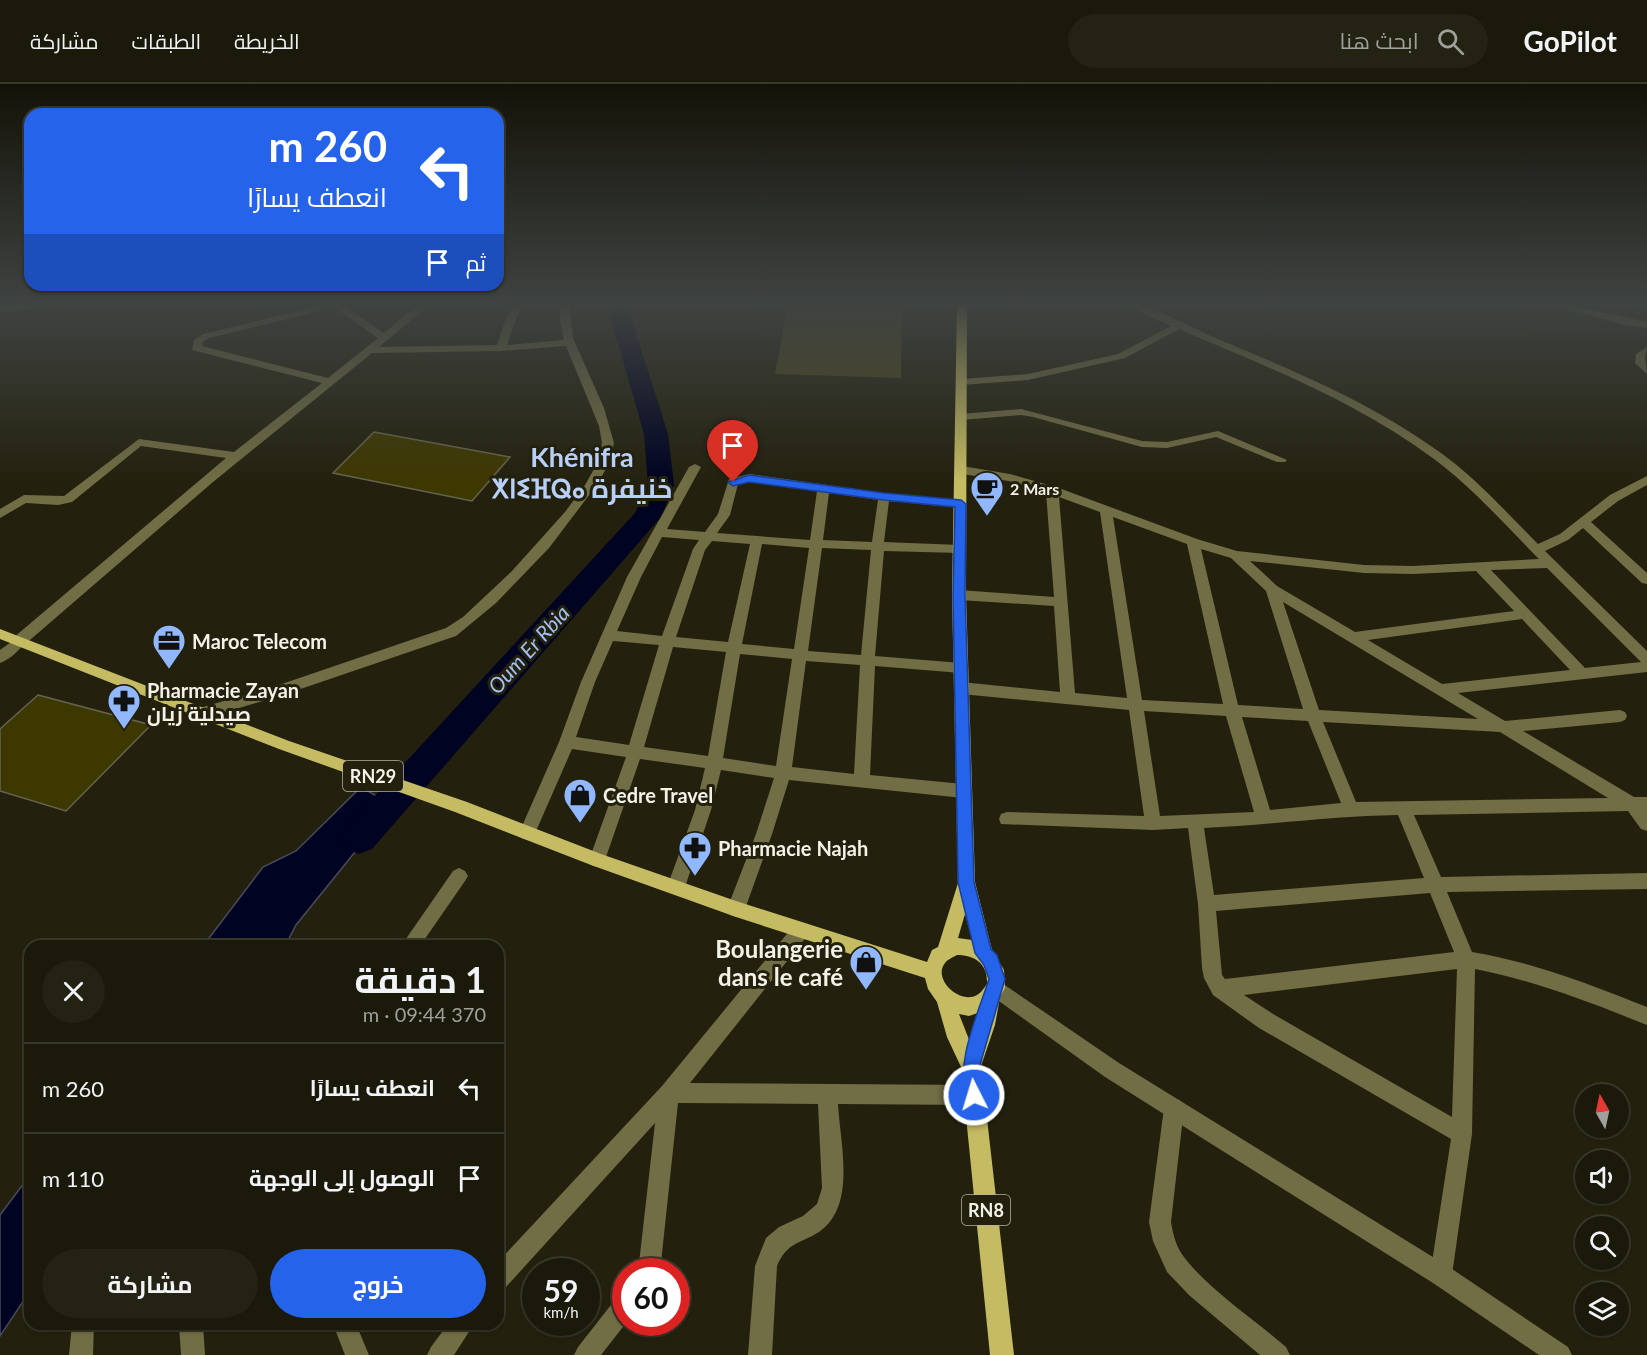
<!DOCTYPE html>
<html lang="ar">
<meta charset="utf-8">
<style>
:root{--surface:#1a190a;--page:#232213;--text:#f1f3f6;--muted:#9fa09c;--line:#38382b;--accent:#2563eb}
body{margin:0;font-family:Lato,Cairo,"Noto Sans Tifinagh",sans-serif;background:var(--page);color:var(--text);direction:rtl;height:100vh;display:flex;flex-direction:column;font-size:22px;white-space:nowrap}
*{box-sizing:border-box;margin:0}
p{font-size:20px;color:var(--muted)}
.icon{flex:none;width:33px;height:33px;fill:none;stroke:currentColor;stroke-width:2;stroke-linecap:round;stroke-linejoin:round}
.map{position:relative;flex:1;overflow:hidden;direction:ltr}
.drawer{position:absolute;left:24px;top:856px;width:480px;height:390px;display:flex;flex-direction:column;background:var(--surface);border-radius:18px;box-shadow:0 2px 4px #0004,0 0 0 2px var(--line);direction:rtl}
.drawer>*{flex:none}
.hud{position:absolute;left:24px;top:24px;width:480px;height:183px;border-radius:18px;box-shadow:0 2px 4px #0004,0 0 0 2px var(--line);direction:rtl;background:#2563eb;color:#fff;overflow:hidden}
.needle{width:39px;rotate:351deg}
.fabs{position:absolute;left:1575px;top:1000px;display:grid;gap:12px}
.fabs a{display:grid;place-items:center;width:54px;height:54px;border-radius:50%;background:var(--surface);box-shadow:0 2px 4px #0004,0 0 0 2px var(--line);font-size:30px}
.speed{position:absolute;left:522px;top:1174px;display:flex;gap:12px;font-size:30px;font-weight:700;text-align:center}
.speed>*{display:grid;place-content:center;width:78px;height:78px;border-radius:50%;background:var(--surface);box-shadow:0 2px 4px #0004,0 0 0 2px var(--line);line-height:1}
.speed small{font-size:15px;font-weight:400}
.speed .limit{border:9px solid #d22;background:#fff;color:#111}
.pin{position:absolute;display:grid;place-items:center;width:51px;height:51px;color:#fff;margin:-62px -26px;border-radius:50% 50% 50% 0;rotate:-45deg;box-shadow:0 0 6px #0007}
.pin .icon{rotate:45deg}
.me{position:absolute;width:66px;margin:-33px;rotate:355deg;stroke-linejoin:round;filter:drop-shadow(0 0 4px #0008)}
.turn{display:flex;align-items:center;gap:21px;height:126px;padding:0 18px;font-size:27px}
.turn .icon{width:78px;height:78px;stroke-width:2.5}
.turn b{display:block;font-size:42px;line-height:51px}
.then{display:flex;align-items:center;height:57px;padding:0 18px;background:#0003;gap:12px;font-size:22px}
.round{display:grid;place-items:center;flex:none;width:63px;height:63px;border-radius:32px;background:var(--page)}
.head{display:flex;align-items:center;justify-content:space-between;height:102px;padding:0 18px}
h1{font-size:36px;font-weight:700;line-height:45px}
.primary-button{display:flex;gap:12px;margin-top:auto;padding:12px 18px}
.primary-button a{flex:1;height:69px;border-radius:36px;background:var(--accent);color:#fff;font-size:24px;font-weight:700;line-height:69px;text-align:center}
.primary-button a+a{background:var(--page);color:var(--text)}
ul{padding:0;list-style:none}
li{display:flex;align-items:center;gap:18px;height:90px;padding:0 18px;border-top:2px solid var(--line)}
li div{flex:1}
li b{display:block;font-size:22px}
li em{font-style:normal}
header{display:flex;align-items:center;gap:36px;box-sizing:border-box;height:84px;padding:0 30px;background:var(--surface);border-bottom:2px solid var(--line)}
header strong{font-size:28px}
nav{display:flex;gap:33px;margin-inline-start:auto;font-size:21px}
.search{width:420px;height:54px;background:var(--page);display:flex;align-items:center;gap:15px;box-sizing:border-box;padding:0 21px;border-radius:33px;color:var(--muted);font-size:22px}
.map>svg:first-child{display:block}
.green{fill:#4c471d}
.water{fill:#000321;stroke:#494b5c;stroke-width:1.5}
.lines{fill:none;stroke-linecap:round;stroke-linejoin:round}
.river{fill:#000321;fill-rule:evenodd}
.building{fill:#3d3700;stroke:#66644f;stroke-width:1.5}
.minor{fill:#716d44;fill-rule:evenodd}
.tertiary{fill:#716d44;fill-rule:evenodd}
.primary{fill:#c5bb63;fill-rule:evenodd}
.route{fill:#2563eb;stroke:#184099;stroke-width:1.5}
.labels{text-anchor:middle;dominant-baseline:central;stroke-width:6;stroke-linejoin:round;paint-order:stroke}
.far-poi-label{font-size:16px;font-weight:bold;fill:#f3f2e7;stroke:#23210e;text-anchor:start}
.shield{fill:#23210e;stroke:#b5b3a6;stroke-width:1.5}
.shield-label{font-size:18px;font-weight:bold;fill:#f3f2e7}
.poi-label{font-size:20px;font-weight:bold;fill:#f3f2e7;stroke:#23210e;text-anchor:start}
.water-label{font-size:21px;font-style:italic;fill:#a3c1f4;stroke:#23210e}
.near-poi-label{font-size:24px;font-weight:bold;fill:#f3f2e7;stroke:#23210e;text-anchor:end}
.far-town-label{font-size:27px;font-weight:bold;fill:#b8cff6;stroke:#23210e}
</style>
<header>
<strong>GoPilot</strong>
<div class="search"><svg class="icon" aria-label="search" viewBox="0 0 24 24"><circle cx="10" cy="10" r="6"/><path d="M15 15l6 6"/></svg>ابحث هنا</div>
<nav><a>الخريطة</a><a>الطبقات</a><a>مشاركة</a></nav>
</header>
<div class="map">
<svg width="1647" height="1271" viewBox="0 0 1647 1271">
<rect width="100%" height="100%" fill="#23210e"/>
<path class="green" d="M788,221h114l-1,73 -126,-4z"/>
<g class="water">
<path d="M361,703l19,11 8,7h5l-97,120 -11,21h-82l60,-79 33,-16z"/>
<path d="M30,1091v116l-30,45v-121z"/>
</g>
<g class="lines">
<path class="river" d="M607,221h20l41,129 6,51 -13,32 -289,332 -13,5 -13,-5 -5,-11 5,-11 289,-314 13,-28 -4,-51z"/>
</g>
<g class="building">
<path d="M374,348l136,25 -38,44 -139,-28z"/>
<path d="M38,611l113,30 -85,86 -66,-20v-62z"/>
</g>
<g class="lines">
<g class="minor">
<path d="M0,221h58l-5,3 -53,3z"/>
<path d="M313,221h13l-18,9 -99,24 -6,4 -1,4 126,32 50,-40 -47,-33h12l41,28 34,-28h11l-50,42 118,-2 9,-27 8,-13h10l-8,13 -9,27 57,-5 -4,-19v-16h10l3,33 31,70 10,35 -4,19 -14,24 -47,62 -53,55 -40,33 -176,60 -79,23 -5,-2 -2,-4 2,-4 77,-22 173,-59 17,-11 49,-46 53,-59 20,-27 13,-23 4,-19 -3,-17 -33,-80 -65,5 -129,2 -159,129 -190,164h-10l-2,-4 2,-4 213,-180 -85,-12 -69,56 -14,3 -32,-2 -26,15v-9l24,-14 40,1 75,-57 95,13 88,-69 -130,-33 2,-10 9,-6 99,-24z"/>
<path d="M1125,221c29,0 67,23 93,34 81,34 152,63 223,114 36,26 66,60 97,91l22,-10 50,-39 37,-19v9l-29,16 -27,21 56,51v11l-5,-1 -59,-55 -15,12 -23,11 102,100v21l-189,21 47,28 115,-11 5,2 2,4 -2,4 -5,2 -97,9 111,66h13v34l-6,-2 -13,-18 -214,4 27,62 206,-4v16l-200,3 25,60c64,11 114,31 175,55v18c-58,-23 -111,-44 -172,-56l-3,165 -20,141 -3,8 -8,3 -8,-3 -3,-8 21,-136 -192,-111 -46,-33 -9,-17 -2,-10 -4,-64 -10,-76 -35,2 -152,-6 -2,-5 2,-5 6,-2 137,4 -15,-106 -168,-16 -5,-2 -2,-4 2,-4 5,-2 99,10 -6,-86 -95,-6 -7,-5 7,-5 95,7 -8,-105 -37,-11 -47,-7 -6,-4 6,-4 48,8 46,13 141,52 40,12 127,14 49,1 126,-7c-34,-34 -67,-72 -105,-100 -78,-58 -167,-92 -255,-130l-54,29 -97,22 -67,5 -5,-3 5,-3 67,-5 90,-20 53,-28zM1059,413l41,15 27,186 -52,-5zM1113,433l74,27 36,160 -81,-4zM1201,465l30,9 35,33 37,118 -65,-4zM1250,477l114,12 49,1 63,-3 38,40 -159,21 -78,-46zM1547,484l94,94 -56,6 -94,-98zM1283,518l195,117 -159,-9zM1522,535l48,51 -128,14 -74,-44zM1144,627l82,5 28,96 -94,4zM1242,633l66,4 33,82 -71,7zM1323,638l177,10 108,66 -252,4zM1398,731l26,63 -210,17 -10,-67c65,-3 129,-12 194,-13zM1430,809l24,59 -229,27 -3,-4 -6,-64zM1457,885l-5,148 -179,-103 -29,-19z"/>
<path d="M1553,221h17l77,17v6l-22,-3z"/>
<path d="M1647,263l-2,10 2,17 -12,-11 1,-9z"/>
<path d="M1021,325l121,32 25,1 51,-11 69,29 -2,2h-8l-61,-25 -49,11 -25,-1 -109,-30 -12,-2 -60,5 -5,-3 5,-3z"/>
<path d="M695,380l6,3 -34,62 38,3 13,-18 11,-35 20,-5 135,19 77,7 6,4 -6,4 -72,-7 -5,41 76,3 6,4 -6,4 -76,-2 -9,105 86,7 7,5 -7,5 -86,-7 -5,109 93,9 6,2 2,5 -2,5 -6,2 -174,-18 -17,54 -27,75 -3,6 -6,2 -6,-2 -3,-6 29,-75 18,-56 -53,-8 -10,40 -26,77 -3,5 -6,3 -6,-3 -3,-5 28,-77 10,-42 -65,-9 -35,101 -2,5 -6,2 -6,-2 -2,-5 37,-103 -54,-8 -39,89 -6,2 -6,-2 -2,-5 40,-91 22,-60 46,-105 62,-110zM749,398l68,9 -7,49 -93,-7 13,-18 8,-31zM829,409l49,7 -6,42 -49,-2zM662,453l37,3 -6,9 -31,87 -45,-5 24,-54zM712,457l38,3 -22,98 -52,-5 29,-87zM762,460l47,4 -15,101 -52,-5zM822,464l49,2 -10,105 -53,-4zM613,557l46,4 -30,100 -53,-8 19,-55zM673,563l53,5 -18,104 -64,-9zM740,570l52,5 -16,107 -53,-8zM806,577l54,4 -6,109 -62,-7z"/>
<path d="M459,784l6,3 3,5 -3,5 -45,65h-19l52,-75z"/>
<path d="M801,838l6,2 3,6 -3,6 -117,147 284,2 7,3 3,7 -3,7 -7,3 -136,-1c2,39 19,102 -19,128 -19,12 -32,10 -42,34l-5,89h-24l7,-89 11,-28 13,-11 24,-11 14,-12 5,-16 -4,-84 -140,-1 -18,169h-22l17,-149 -149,164 -8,3v-28l164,-176 133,-162z"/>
<path d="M1174,1014l7,3 3,7 -13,114c2,12 5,25 13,35 24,32 71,63 102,90l4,8h-30l-70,-59 -23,-24 -14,-31 -4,-19 15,-114 3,-7z"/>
<path d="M626,1209v30l-25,32h-27l4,-8 40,-51z"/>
<path d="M72,1240h22l-1,31h-24z"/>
<path d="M179,1240h24l2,31h-24z"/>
<path d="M333,1240h23l13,31h-24z"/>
<path d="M448,1240h26l-20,31h-27l4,-8z"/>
</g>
<g class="tertiary">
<path d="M18,553l7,5c-5,8 -16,18 -25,21v-13z"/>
<path d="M996,895l123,84 330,204 119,80 4,8h-33l-106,-72 -328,-206 -116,-83 -2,-6 2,-6z"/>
</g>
<path class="primary" d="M957,221h10l-1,290 9,287 17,68 12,20 1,18 -5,9 -5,28 -14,41 33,289h-24l-29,-288 -14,-30 -10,-35 -9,-13 -3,-11 -189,-61 -145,-52 -136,-53 -176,-63 -279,-110v-10l289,112 178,61 134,52 135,47 191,61 5,-12 6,-3 20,-64 -6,-288zM965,830l7,26 -14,-2zM957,871c19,0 31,10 30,29 -3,4 -6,9 -10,11 -17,10 -45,-16 -32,-32 3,-4 9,-6 12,-8zM978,929l-8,29 -11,-28 10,2z"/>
</g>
<linearGradient id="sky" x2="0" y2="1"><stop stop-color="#131208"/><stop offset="0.55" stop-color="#3f4341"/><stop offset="1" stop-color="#3f4341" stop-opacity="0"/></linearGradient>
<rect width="1647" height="399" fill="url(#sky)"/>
<path class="route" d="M749,391l135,18 77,7 5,4 -1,91 9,287 17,67 6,6 8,24 -25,86 3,30 -2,6 -7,3 -6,-3c-15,-35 10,-87 21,-122l-5,-14 -9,-12 -17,-71 -5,-287 2,-88 -71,-7 -135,-18 -16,4 -5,-4z"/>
<defs>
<g id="cafe-pin" transform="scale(1.725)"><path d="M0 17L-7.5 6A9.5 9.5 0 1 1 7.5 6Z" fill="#91b8fd" stroke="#23210e"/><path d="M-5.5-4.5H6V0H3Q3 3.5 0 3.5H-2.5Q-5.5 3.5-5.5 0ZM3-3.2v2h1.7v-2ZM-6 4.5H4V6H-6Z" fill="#111"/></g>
<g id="office-pin" transform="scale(1.725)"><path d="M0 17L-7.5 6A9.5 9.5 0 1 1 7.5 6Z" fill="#91b8fd" stroke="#23210e"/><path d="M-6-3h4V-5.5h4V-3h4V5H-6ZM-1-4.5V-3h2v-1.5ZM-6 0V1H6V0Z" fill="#111"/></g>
<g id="pharmacy-pin" transform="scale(1.725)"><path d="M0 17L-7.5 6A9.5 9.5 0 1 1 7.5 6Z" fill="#91b8fd" stroke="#23210e"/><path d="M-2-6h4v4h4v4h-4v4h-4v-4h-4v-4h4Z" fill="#111"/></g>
<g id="shop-pin" transform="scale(1.725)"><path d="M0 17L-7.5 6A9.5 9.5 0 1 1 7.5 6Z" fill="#91b8fd" stroke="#23210e"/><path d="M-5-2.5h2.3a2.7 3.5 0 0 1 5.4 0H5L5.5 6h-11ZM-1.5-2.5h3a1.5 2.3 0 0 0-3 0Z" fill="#111"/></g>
</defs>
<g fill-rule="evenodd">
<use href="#cafe-pin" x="987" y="404"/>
<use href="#office-pin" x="169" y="557"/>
<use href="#pharmacy-pin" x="124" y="617"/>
<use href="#shop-pin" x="580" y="711"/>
<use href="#pharmacy-pin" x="695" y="764"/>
<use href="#shop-pin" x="866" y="878"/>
</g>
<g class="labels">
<g class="far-poi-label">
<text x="1010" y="404">2 Mars</text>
</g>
<g class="shield">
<rect x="343" y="677" width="60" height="30" rx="4.5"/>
<rect x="962" y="1111" width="48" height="30" rx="4.5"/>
</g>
<g class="shield-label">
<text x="373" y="692">RN29</text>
<text x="986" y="1126">RN8</text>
</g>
<g class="poi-label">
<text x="192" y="557">Maroc Telecom</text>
<text x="147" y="606">Pharmacie Zayan<tspan x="147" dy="23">صيدلية زيان</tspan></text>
<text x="603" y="711">Cedre Travel</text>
<text x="718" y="764">Pharmacie Najah</text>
</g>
<g class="water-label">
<text transform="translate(528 565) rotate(-48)">Oum Er Rbia</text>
</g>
<g class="near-poi-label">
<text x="843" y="864">Boulangerie<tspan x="843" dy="28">dans le café</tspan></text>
</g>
<g class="far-town-label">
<text x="582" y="372">Khénifra<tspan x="582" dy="31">ⵅⵏⵉⴼⵕⴰ خنيفرة</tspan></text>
</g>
</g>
</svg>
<div class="fabs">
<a><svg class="needle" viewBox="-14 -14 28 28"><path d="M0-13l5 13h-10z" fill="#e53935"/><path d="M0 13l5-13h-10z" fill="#9fa09c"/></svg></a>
<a><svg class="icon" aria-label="sound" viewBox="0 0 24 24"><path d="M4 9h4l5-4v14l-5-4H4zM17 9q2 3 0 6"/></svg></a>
<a><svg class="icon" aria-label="search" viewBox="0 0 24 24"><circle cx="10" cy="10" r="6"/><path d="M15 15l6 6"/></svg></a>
<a><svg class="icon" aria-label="layers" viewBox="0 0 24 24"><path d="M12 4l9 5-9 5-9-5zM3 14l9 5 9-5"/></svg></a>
</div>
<div class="speed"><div>59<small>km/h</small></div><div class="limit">60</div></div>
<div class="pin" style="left:733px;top:398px;background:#d93025"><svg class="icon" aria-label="arrive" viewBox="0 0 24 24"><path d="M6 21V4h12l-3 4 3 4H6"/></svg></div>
<svg class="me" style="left:974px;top:1011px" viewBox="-20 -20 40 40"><circle r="17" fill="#2563eb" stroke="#fff" stroke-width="3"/><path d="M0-11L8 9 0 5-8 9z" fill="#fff"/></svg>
<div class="hud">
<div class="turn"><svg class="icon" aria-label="left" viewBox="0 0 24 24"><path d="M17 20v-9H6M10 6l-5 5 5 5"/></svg><div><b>260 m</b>انعطف يسارًا</div></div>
<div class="then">ثم<svg class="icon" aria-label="arrive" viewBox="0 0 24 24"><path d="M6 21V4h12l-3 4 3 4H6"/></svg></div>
</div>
<section class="drawer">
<div class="head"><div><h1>1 دقيقة</h1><p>370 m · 09:44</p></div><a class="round"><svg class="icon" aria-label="close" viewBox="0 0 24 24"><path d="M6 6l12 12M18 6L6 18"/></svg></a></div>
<ul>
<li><svg class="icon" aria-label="left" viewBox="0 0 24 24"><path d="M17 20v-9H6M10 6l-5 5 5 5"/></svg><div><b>انعطف يسارًا</b></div><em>260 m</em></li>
<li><svg class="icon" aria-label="arrive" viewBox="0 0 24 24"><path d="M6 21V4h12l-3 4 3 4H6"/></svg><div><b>الوصول إلى الوجهة</b></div><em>110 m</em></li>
</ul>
<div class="primary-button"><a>خروج</a><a>مشاركة</a></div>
</section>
</div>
